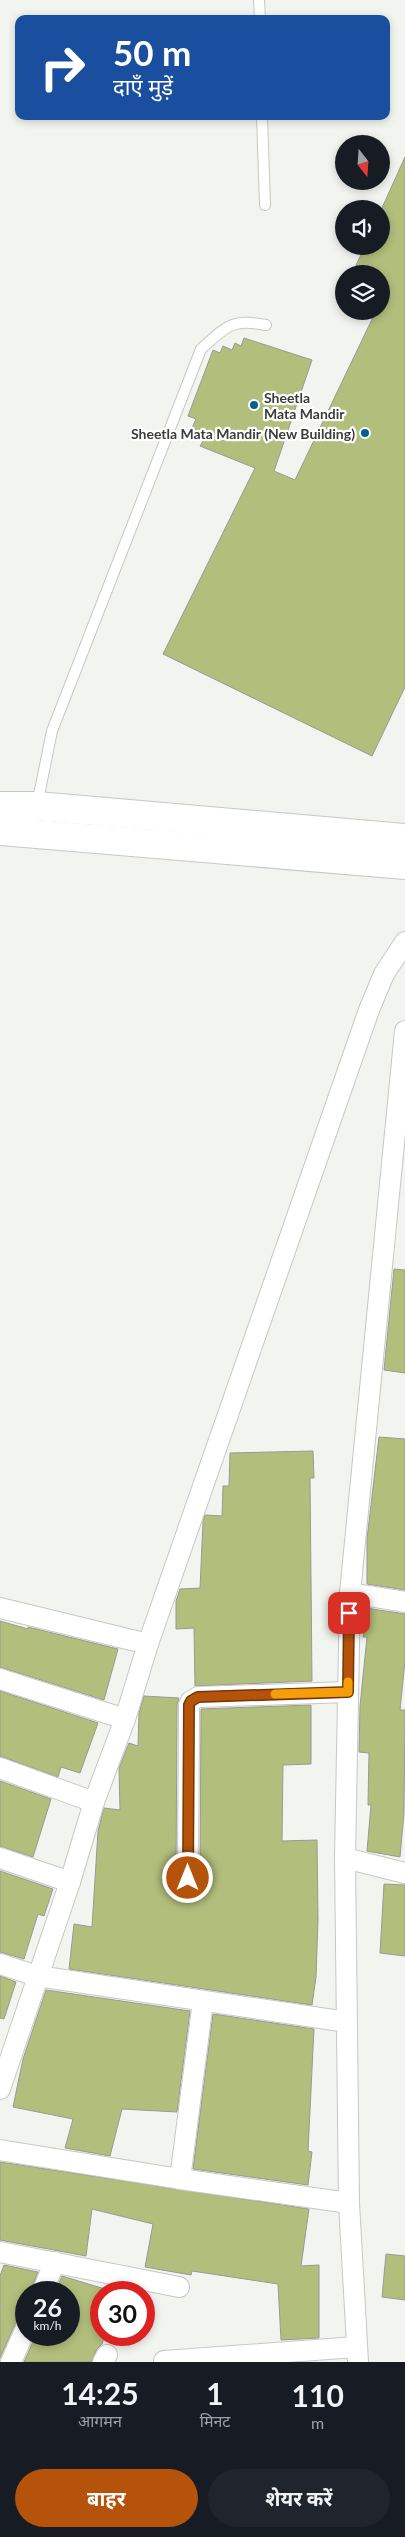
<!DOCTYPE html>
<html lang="hi">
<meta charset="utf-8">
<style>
:root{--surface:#171b24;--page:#20242c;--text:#f1f3f6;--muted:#9ea1a6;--accent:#b45309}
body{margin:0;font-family:Lato,"Noto Sans Devanagari",sans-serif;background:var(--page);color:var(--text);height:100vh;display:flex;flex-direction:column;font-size:19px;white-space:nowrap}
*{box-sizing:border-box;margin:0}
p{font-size:16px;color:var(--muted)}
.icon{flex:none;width:28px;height:28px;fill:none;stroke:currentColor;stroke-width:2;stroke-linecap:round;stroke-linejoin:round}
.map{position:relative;height:2362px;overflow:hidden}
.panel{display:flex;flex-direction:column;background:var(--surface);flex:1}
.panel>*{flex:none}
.banner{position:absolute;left:15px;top:15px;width:375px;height:105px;border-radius:10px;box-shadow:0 2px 8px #0003;background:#1a4fa0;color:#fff;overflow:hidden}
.needle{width:32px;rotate:163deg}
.tools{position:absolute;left:335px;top:135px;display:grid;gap:10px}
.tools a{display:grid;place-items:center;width:55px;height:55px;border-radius:50%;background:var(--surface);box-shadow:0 2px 8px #0003;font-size:25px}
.speed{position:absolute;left:15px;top:2281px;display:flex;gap:10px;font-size:25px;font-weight:700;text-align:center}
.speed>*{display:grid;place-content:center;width:65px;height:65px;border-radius:50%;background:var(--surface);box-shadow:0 2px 8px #0003;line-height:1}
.speed small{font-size:12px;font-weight:400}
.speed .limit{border:8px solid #d22;background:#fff;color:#111}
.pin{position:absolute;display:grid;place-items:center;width:42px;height:42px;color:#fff;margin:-21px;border-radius:10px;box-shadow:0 2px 8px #0006}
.me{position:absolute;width:55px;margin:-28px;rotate:0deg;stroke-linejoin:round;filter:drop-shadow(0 0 4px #0008)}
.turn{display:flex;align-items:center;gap:18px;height:105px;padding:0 15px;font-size:22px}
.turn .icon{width:65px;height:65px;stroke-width:2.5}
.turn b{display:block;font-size:35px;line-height:42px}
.eta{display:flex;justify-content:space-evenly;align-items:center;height:85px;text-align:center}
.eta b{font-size:30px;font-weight:700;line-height:35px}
.action{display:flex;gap:10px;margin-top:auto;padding:10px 15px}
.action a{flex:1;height:58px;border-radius:30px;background:var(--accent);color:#fff;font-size:20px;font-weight:700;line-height:58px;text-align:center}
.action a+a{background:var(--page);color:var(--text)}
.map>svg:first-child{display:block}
.building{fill:#b1be7c;stroke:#999a96}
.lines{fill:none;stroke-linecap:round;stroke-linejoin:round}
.service-casing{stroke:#c7c8c4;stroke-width:12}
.minor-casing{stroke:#c7c8c4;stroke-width:22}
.secondary-casing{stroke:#c7c8c4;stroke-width:30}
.service{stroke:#fff;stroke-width:10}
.minor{stroke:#fff;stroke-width:20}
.secondary{stroke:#fff;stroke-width:28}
.route-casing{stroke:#753606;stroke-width:12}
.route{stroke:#b45309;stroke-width:9}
.slow{stroke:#f59e0b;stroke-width:9}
.poi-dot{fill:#006090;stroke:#fff;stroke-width:2}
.labels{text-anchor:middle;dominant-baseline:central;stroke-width:4.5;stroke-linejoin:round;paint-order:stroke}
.poi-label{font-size:14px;font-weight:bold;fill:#3c3c3a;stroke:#fff;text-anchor:start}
</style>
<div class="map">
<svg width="405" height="2362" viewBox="0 0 405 2362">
<rect width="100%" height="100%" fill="#f2f4ef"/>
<g class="building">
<path d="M405,157v530l-33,69 -209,-102 92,-186 -55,-22 3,-5 -8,-3 4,-7 -7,-3 4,-9 -8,-3 25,-66 7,3 3,-7 9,4 3,-7 6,3 3,-8 68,22 -38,111 21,9 80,-167 -3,-2h9v-37h-29l13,-28h16v-36z"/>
<path d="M394,1269l11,1v103l-21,-3z"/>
<path d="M379,1437l26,2v151l-38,-6v-45z"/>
<path d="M313,1451l1,27h-4l2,203 -117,5 -1,-58 -18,1v-28l4,-12 20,-1 3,-66 2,-7 17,1 1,-30h6l1,-33z"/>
<path d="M366,1608l39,6v47l-5,49h5l-1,103 -4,44 -33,-6 4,-46h-3l1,-52 -10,-1 1,-46 7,-69h-4z"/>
<path d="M0,1621l28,8v-2l90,22 -14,51 -104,-33z"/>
<path d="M0,1691l98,32 -18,50 -19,-6 -3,10 -58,-21z"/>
<path d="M144,1696l35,2 -2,7 -1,173 2,6 9,6 7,-2 6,-10 1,-169 110,-4v59l-28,1 -1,76 35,-1 1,79 -2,58 -4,28 -243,-36 5,-45 18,3 6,-96 6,-23 16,2 -1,-42 10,-25 9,3 1,-33z"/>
<path d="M0,1781l51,18 -18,58 -33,-11z"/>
<path d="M0,1871l53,18 -9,27 -6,-2 -14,45 -24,-7z"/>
<path d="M384,1884l21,1v71l-25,-3z"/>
<path d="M0,1976l16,6 -12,37 -4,-1z"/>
<path d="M46,1990l144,21 -13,101 -55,-3 -12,47 -45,-8 8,-29 -60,-12 10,-48z"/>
<path d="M213,2014l101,15 -6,122 4,1 -4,33 -115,-16z"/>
<path d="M0,2162l309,47 -8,57 18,-1v73l-38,2 -3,-56 -86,-13 -1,4 -46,-8 8,-43 -61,-15 -6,47 -86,-16z"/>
<path d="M386,2254l19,2v44l-23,-3z"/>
<path d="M4,2265l34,7 -8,20h-4v8l-26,58v-82z"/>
<path d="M62,2276l43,13 -1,3h-3v43h4l-3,9 -5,5 -6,13h-67l12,-27h33v-43h-14z"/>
</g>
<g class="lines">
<g class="service-casing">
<g id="service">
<path d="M259,0l1,19"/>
<path d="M262,116l3,89"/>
<path d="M37,805l15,-74 149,-382c25,-22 30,-31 65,-24"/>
</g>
</g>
<g class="minor-casing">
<g id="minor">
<path d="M350,1593l55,9"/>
<path d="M0,1608l148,36"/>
<path d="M0,1679l125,40"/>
<path d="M0,1768l94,34"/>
<path d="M0,1858l70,24"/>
<path d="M345,1858l60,15"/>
<path d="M188,1878l1,-173 2,-4 7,-4 150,-5"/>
<path d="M0,1964l37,12 310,46"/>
<path d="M203,2001l-23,178 169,24"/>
<path d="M0,2089l70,-207 24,-80 31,-83 23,-75 221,-634 15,-36 21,-32"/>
<path d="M0,2150l180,29"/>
<path d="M0,2252l179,35"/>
<path d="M42,2292l13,-30"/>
<path d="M164,2361l192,-14"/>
<path d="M11,2362l15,-34"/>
<path d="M103,2362l4,-7"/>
<path d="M358,2362l-9,-159 -4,-345 5,-265 55,-562"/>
</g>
</g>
<g class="secondary-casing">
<g id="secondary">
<path d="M0,806h37l368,32"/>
<path d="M0,831l405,34"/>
</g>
</g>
<use href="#service" class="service"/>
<use href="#minor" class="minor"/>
<use href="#secondary" class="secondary"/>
</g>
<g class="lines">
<g class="route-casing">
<path id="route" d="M188,1878l1,-173 2,-4 7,-4 150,-5 1,-79"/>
</g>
<use href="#route" class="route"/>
<path class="slow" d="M275,1694l73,-2v-10"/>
</g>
<g class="poi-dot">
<circle cx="254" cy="405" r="5"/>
<circle cx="365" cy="433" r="5"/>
</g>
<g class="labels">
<g class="poi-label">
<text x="264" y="397">Sheetla<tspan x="264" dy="16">Mata Mandir</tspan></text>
<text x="355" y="433" text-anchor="end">Sheetla Mata Mandir (New Building)</text>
</g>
</g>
</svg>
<div class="tools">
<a><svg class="needle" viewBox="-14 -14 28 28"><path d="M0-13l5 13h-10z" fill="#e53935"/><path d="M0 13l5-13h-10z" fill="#9ea1a6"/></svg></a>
<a><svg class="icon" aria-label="sound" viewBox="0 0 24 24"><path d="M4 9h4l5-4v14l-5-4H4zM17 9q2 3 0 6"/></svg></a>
<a><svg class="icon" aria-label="layers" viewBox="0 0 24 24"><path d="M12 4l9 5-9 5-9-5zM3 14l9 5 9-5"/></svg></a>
</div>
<div class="speed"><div>26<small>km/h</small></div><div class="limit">30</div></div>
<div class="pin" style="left:349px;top:1613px;background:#d93025"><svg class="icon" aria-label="arrive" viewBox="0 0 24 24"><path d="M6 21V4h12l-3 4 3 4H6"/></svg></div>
<svg class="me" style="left:188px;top:1878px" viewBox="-20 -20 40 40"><circle r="17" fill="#b45309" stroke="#fff" stroke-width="3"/><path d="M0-11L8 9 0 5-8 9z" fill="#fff"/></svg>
<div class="banner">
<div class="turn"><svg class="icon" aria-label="right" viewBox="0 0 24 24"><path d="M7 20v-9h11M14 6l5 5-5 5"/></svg><div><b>50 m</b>दाएँ मुड़ें</div></div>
</div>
</div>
<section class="panel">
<div class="eta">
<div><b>14:25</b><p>आगमन</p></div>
<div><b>1</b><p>मिनट</p></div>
<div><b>110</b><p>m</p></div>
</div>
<div class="action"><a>बाहर</a><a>शेयर करें</a></div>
</section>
